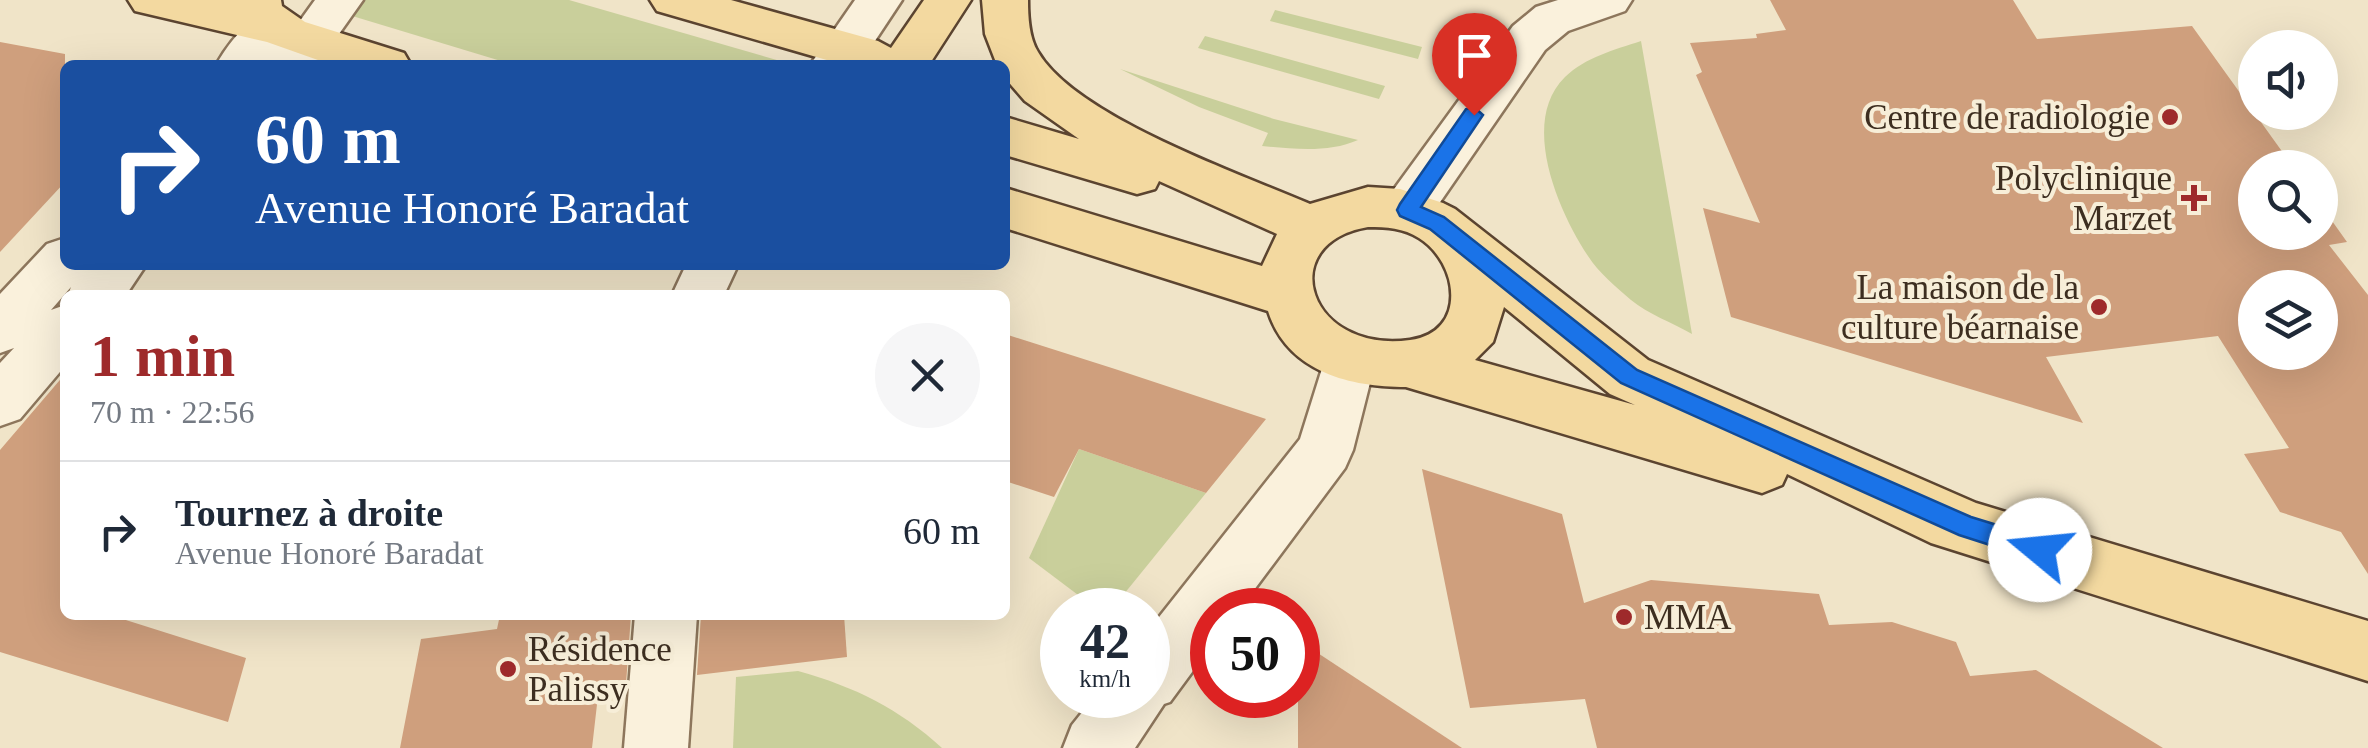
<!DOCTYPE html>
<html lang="fr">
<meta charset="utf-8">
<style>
:root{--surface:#fff;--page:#f6f6f7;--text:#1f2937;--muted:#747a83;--line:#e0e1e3;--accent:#9e2a2b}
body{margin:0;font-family:Georgia,serif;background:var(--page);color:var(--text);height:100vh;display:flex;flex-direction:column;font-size:38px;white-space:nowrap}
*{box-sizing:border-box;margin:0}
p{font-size:32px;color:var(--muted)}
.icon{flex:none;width:55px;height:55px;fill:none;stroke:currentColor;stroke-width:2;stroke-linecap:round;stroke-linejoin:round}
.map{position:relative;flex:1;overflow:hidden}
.sheet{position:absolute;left:60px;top:290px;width:950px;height:330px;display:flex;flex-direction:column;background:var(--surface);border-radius:15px;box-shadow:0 10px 40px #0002}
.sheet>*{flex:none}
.hud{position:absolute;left:60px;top:60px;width:950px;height:210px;border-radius:15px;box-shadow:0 10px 40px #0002;background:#1a4fa0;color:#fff;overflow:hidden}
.fabs{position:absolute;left:2238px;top:30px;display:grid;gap:20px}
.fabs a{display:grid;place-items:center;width:100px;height:100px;border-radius:50%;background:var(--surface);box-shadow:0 10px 40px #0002;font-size:50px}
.speed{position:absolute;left:1040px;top:588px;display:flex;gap:20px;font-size:50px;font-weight:700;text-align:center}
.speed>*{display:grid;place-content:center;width:130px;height:130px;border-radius:50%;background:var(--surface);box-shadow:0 10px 40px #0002;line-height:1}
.speed small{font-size:25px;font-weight:400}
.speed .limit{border:15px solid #d22;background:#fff;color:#111}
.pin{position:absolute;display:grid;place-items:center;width:85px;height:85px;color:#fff;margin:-102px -42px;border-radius:50% 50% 50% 0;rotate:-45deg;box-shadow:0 0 10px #0007}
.pin .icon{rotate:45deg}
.me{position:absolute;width:110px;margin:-55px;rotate:287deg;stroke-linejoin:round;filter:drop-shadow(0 0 8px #0008)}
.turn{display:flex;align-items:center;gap:35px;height:210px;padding:0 30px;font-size:45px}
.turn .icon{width:130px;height:130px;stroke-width:2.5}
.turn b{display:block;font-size:70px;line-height:85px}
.round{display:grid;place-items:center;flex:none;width:105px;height:105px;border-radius:52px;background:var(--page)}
.head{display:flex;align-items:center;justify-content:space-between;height:170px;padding:0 30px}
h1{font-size:60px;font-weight:600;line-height:75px;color:var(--accent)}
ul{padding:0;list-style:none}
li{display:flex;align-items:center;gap:30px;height:140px;padding:0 30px;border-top:2px solid var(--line)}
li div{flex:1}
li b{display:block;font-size:38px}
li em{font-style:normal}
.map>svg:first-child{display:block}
.green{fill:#c9cf9b}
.building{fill:#cf9f7d;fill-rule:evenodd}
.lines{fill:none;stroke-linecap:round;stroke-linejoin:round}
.minor-casing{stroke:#8d765c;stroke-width:5}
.major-casing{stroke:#5b4430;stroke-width:5}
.minor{fill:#faf1dc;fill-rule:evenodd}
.major{fill:#f3d9a0;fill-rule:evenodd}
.route{fill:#1a73e8;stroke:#114b97;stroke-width:2.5}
.poi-dot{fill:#9e2a2b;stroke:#f7eed8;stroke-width:4}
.labels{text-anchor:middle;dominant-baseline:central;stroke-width:8;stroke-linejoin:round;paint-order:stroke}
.poi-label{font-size:35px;fill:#3d2e20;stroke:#f7eed8;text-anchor:end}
</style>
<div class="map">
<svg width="2368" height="748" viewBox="0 0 2368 748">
<rect width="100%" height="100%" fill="#f0e4c8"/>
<g class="green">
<path d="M360,0h209l225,65h-280l-165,-50z"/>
<path d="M1275,10l147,37 -4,12 -148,-38z"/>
<path d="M1205,36l180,50 -6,13 -181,-51z"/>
<path d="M1641,41l51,293c-19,-11 -44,-20 -61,-34 -14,-12 -33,-28 -43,-44 -29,-44 -69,-134 -23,-179 21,-20 49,-27 76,-36z"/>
<path d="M1120,69l154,50 84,21c-29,13 -64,9 -96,6l6,-13 -69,-26z"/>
<path d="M1079,449l127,44 -95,117h-13l-69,-52z"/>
<path d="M798,671c57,16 100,37 144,77h-209l3,-71z"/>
</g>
<g class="building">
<path d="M1770,0h243l24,39 155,-13 102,142h-39v64h65v-28l27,38 -18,3 39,50v279l-27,-42 -61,-20 -36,-58 45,-6 -71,-112 -172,21 37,66 -352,-106 -28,-109 57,15 -64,-148 6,-3 -12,-29 67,-5 -1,-4 30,-4zM2255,288h65v64h-65z"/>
<path d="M0,42l65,12v128l-65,70z"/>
<path d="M1005,334l110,35 151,50 -60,74 -127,-44 -25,48 -49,-16z"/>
<path d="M65,374v241h45l136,43 -18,64 -228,-70v-202z"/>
<path d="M1422,469l140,45 22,89 67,-23 168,14 10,31 63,-3 64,20 14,34 66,-6 127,78h-566l-12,-49 -115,9z"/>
<path d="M500,615h131l-5,69 -27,3 -7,61h-192l21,-109 76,-10z"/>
<path d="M701,615h143l3,42 -150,18z"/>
<path d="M1298,640l164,108h-164z"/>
</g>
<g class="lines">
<g class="minor-casing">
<g id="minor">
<path d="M315,0h48l-46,65h-101c16,-28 42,-60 75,-50l6,10z"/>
<path d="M855,0h47l-43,65h-49z"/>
<path d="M1558,0h74l-7,11 -57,20 -23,19 -120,174 -18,6 -18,-6 -7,-14 7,-14 124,-170 23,-19z"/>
<path d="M65,238v27h81l-20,30h-58l3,-8 -20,23 14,-5v61l-45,53 -20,7v-63l14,-15 -14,5v-59l47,-50z"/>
<path d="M686,265h52l-14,30h-52z"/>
<path d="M1349,336l19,7 8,16 -23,91 -8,18 -106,142h-27v35l-42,57 -6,2 -29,44h-72l9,-23 24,-30h52v-64l152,-192 30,-96z"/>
<path d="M635,615h62l-9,133h-64z"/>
</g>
</g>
<g class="major-casing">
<g id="major">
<path d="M128,0h153l1,6 23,16 99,31 7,12h-79l-65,-23 -132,-31z"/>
<path d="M650,0h81l147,41 13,7 33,-48h47l-42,65h-85l-187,-54z"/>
<path d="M982,0h46c0,17 1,38 10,52 38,65 203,122 272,152l58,-17 32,2 43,14 12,6 193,151 328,143 392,118v60l-437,-138 -144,-69 -5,11 -20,8 -356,-106c-58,0 -119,-16 -138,-76l-263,-83v-40l257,78 15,-32 -118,-53 -4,8 -18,5 -132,-39v-38l74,22 -54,-38 -20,-23v-13h-8l-12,-31zM1368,227c18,0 36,1 51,11 40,25 49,94 -9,102 -102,14 -137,-97 -42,-113zM1504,307l106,87 25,11 -160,-45 18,-18z"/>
</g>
</g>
<use href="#minor" class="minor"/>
<use href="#major" class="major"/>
</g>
<path class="route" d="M1474,107l9,8 -62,92 23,10 193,153 334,147 78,24 4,9 -4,8 -9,3 -81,-26 -338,-152 -191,-154 -30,-13 -3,-6 3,-6 66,-95z"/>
<g class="poi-dot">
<circle cx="2170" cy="117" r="10"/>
<path d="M2189 183h10v10h10v10h-10v10h-10v-10h-10v-10h10z"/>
<circle cx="2099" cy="307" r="10"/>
<circle cx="1624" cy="617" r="10"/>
<circle cx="508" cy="669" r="10"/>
</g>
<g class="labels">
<g class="poi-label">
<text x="2150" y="117">Centre de radiologie</text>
<text x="2172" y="178">Polyclinique<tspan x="2172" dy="40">Marzet</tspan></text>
<text x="2079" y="287">La maison de la<tspan x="2079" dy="40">culture béarnaise</tspan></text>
<text x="1644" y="617" text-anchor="start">MMA</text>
<text x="528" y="649" text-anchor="start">Résidence<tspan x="528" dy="40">Palissy</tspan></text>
</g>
</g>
</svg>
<div class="fabs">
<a><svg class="icon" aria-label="sound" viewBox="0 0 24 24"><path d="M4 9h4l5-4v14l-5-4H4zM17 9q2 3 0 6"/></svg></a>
<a><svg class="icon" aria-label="search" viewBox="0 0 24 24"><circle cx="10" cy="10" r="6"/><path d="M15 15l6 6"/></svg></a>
<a><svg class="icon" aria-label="layers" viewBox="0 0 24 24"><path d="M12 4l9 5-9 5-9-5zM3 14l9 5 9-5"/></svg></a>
</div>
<div class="speed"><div>42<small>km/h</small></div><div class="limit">50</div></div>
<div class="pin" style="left:1474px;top:115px;background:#d93025"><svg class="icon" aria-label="arrive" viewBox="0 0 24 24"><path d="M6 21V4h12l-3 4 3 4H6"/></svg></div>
<svg class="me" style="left:2040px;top:550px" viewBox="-20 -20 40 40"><circle r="19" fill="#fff"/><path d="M0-13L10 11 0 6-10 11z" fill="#1a73e8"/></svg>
<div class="hud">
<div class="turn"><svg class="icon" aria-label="right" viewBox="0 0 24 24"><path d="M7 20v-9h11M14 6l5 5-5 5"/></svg><div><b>60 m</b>Avenue Honoré Baradat</div></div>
</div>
<section class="sheet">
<div class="head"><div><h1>1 min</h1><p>70 m · 22:56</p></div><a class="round"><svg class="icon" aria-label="close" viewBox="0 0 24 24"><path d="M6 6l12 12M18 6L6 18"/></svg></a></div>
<ul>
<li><svg class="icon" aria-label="right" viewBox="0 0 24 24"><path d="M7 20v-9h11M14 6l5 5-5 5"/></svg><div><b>Tournez à droite</b><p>Avenue Honoré Baradat</p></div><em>60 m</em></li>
</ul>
</section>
</div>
